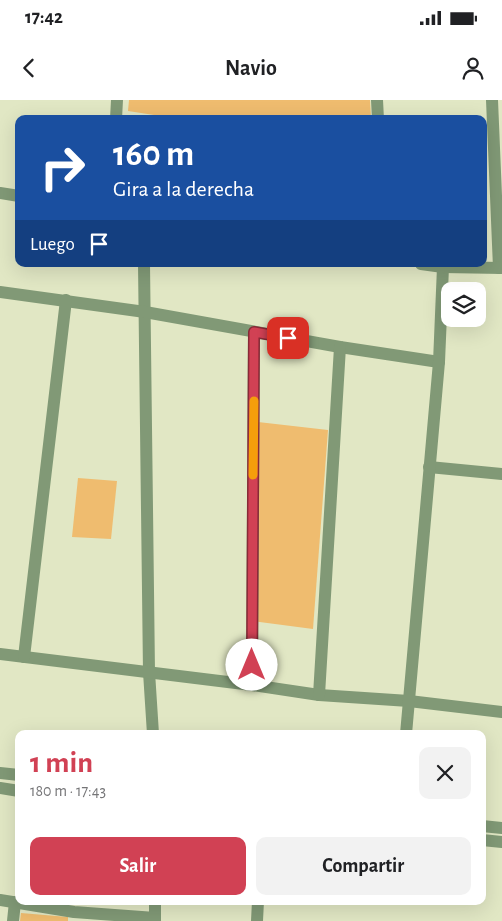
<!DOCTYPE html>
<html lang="es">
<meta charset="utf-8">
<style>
:root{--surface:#fff;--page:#f2f2f2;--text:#202124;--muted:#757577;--accent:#d14154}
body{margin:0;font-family:"Alegreya Sans",sans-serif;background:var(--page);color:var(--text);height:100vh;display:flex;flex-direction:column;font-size:19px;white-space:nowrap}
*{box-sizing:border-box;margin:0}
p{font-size:16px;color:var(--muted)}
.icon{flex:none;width:28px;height:28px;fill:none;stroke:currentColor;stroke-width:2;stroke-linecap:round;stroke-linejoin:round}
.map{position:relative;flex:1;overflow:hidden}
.drawer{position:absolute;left:15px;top:630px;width:471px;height:175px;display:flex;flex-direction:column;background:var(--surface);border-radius:10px;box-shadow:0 5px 20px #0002}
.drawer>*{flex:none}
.banner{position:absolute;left:15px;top:15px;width:472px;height:152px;border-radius:10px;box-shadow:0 5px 20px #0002;background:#1a4fa0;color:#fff;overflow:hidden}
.fabs{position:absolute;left:441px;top:182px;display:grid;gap:10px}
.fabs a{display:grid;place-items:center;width:45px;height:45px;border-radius:10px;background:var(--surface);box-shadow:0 5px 20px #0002;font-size:25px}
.pin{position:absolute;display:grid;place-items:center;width:42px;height:42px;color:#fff;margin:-21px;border-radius:10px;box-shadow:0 2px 8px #0006}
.me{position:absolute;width:55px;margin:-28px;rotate:0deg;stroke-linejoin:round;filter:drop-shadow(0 0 4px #0008)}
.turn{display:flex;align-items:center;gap:18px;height:105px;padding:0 15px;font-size:22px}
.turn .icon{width:65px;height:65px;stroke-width:2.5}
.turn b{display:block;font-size:35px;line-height:42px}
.then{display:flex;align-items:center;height:48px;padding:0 15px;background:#0003;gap:10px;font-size:19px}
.round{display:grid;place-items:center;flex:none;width:52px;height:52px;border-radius:10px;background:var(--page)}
.head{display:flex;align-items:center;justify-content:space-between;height:85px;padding:0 15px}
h1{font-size:30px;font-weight:700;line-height:38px;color:var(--accent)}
.primary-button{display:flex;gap:10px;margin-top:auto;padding:10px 15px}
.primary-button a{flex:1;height:58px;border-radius:10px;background:var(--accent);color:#fff;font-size:20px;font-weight:700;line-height:58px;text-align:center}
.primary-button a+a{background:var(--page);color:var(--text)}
.status{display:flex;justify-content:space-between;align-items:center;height:35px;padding:0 25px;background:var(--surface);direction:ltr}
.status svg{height:14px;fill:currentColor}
header{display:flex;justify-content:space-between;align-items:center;height:65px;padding:0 15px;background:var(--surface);font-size:22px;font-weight:700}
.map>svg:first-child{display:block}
.green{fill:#efbc6f}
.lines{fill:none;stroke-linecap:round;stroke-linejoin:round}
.minor{stroke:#819976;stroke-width:12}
.tertiary{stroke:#819976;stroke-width:12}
.route-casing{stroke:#882a37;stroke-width:12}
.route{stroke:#d14154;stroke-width:9}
.slow{stroke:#f59e0b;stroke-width:9}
</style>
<div class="status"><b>17:42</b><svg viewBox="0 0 49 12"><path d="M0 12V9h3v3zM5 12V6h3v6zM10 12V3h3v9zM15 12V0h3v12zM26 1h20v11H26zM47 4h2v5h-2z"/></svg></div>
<header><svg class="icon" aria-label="back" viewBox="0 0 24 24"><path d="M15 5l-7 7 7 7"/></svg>Navio<svg class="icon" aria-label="person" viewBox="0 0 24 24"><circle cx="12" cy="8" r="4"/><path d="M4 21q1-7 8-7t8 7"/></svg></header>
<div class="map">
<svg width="502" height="821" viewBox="0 0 502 821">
<rect width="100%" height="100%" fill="#e1e7c4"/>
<g class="green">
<path d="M129,0h241l1,19h-191l-52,-8z"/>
<path d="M258,322l70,8 -15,199 -61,-8z"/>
<path d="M78,378l39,3 -6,58 -39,-2z"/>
<path d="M21,813l47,4v4h-48z"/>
</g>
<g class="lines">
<g class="minor">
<path d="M377,0l1,19"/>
<path d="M492,0l7,168"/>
<path d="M116,19l1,-19"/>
<path d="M144,164l5,408 4,62"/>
<path d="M0,192l145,20 195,35 99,15"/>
<path d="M429,367l73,7"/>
<path d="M0,554l252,31 67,10 90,6 93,11"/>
<path d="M24,557l42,-357"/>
<path d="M252,585l2,-353"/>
<path d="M319,595l21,-348"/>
<path d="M406,634l33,-372 4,-95"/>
<path d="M0,800l74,12 81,6"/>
<path d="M13,821l2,-19"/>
<path d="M155,821v-20"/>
<path d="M257,821l1,-20"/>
</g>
<g class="tertiary">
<path d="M0,93l19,3"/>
<path d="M421,164l22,3 59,1"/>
<path d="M0,673l19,2"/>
<path d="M0,688l19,3"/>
<path d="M482,726l20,2"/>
<path d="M482,740l20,2"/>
</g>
</g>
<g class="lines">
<g class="route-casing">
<path id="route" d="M252,565l2,-333 34,6"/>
</g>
<use href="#route" class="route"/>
<path class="slow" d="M253,375l1,-74"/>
</g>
</svg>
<div class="fabs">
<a><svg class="icon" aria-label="layers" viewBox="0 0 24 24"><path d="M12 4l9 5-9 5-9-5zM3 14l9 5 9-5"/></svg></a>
</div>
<div class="pin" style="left:288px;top:238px;background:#d93025"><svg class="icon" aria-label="arrive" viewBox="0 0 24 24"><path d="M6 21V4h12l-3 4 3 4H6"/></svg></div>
<svg class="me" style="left:252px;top:565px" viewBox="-20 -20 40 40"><circle r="19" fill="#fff"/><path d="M0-13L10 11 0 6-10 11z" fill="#d14154"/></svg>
<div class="banner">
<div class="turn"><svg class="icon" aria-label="right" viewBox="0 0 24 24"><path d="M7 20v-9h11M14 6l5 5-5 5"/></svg><div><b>160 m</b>Gira a la derecha</div></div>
<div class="then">Luego<svg class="icon" aria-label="arrive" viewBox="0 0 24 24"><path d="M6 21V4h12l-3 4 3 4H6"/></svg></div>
</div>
<section class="drawer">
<div class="head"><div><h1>1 min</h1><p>180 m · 17:43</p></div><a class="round"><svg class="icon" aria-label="close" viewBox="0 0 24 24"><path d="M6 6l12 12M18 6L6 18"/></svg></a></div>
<div class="primary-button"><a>Salir</a><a>Compartir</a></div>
</section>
</div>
